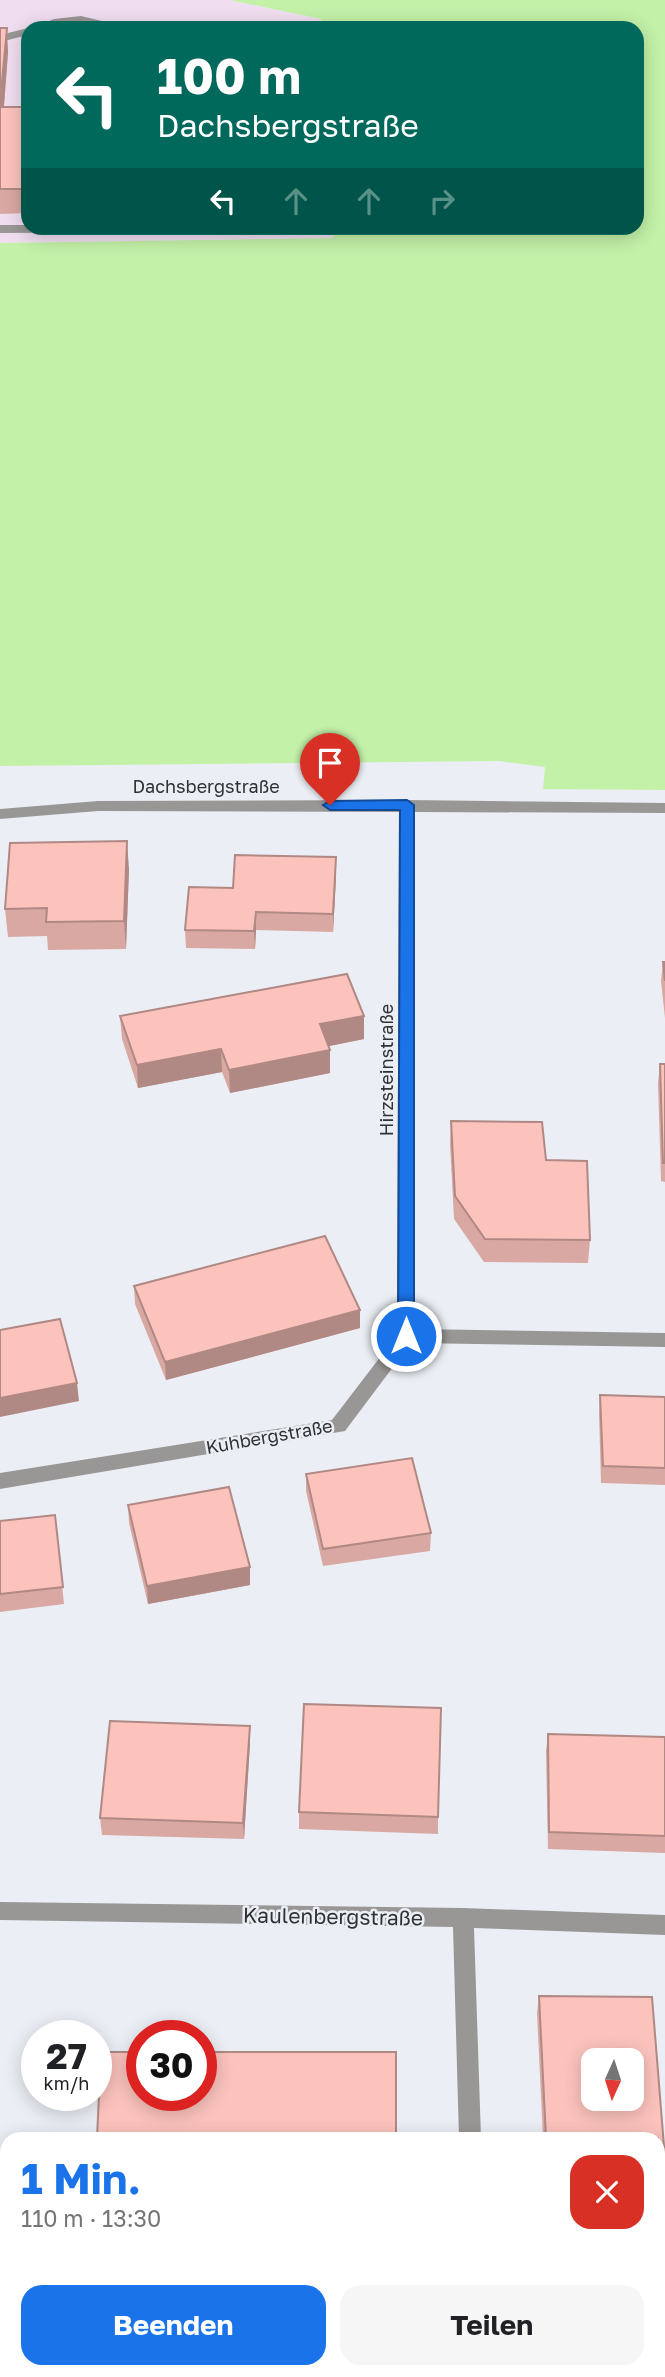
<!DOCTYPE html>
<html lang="de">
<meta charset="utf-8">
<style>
:root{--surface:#fff;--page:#f6f6f6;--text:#202124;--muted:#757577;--accent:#1a73e8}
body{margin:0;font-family:"Golos Text",sans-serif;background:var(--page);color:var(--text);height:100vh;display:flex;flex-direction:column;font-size:26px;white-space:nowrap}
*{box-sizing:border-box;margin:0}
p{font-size:23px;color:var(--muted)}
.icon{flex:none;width:38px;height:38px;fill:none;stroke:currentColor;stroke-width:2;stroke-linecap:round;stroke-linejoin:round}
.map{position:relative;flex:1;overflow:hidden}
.side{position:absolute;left:0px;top:2132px;width:665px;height:247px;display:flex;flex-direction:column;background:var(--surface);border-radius:21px 21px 0 0;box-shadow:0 4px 18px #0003}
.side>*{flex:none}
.top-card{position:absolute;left:21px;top:21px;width:623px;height:214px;border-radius:21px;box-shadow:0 4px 18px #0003;background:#00695c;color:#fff;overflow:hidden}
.needle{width:46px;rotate:183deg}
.buttons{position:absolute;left:581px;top:2048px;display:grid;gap:14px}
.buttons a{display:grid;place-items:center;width:63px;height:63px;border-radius:14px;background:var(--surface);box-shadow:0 4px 18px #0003;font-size:35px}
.speed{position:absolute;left:21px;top:2020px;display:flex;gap:14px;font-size:35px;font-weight:700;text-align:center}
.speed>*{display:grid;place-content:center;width:91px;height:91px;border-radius:50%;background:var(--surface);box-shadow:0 4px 18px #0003;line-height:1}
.speed small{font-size:18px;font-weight:400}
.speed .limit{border:10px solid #d22;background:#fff;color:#111}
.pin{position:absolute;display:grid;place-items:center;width:60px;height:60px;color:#fff;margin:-72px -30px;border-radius:50% 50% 50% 0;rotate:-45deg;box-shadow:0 0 7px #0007}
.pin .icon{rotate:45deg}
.me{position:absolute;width:77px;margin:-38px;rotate:0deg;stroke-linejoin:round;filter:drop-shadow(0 0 5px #0008)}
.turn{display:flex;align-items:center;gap:24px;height:147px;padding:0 21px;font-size:32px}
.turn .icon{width:91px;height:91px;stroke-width:2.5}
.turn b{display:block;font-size:49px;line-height:60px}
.lanes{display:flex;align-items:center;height:66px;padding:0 21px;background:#0003;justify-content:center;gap:35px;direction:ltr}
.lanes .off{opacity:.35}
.round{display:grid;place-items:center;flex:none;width:74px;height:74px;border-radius:21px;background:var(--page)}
.head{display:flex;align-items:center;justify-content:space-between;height:119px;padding:0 21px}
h1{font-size:42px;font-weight:700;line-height:52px;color:var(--accent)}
.primary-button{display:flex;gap:14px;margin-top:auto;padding:14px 21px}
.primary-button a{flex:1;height:80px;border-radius:21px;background:var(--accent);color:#fff;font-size:28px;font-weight:700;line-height:80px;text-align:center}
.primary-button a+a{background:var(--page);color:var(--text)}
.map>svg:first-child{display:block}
.education{fill:#f0def0}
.green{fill:#c3f1a8}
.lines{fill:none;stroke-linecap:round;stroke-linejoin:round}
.service{fill:#999795;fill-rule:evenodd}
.minor{fill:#999795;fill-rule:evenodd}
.wall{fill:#d9a8a3;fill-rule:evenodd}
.shaded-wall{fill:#b08884}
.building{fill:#fcc3bd;stroke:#b08884;stroke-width:2;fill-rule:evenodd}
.route{fill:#1a73e8;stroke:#114b97;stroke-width:2}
.labels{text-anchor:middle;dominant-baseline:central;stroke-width:5;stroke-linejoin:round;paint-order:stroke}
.street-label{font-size:18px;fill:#2f3133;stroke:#ebeff5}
.near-street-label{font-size:21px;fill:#2f3133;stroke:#ebeff5}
</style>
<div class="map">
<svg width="665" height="2377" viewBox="0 0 665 2377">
<rect width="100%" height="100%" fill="#ebeff5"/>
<path class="education" d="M0,0h229l92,19 1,9h-294v200h305l1,10 -334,5z"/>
<path class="green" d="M230,0h435v790l-122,-1 2,-22 -47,-6 -498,5v-523l333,-5v-10h304v-200h-315l-1,-9z"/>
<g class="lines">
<g class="service">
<path d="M81,16l21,5 11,7h-15l-17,-5 -50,5 23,-9z"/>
<path d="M28,28v7l-28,7v-7z"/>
<path d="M0,225h28v3h165l-6,4 -187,1z"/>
</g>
<g class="minor">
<path d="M407,800l258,3v10l-250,-1v517l250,4v14l-254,-4 -66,88 -345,58v-16l332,-53 65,-85 2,-523 -301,-1 -98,8v-10l98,-8z"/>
<path d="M0,1902l463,6 202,7v20l-191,-7 7,210h-22l-6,-211 -453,-7z"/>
<rect x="465" y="2371" width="24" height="6"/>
</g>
</g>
<g class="wall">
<path d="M0,28l8,24 -4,55h24v106l-28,1z"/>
<path d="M129,869l-3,80 -78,1 -1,-14 -39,1 -3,-28z"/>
<path d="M336,876l-3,56 -77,-2 -1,19 -69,-1 -1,-18 48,-42z"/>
<path d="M663,962h2v56l-4,-37z"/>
<path d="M120,1016h244v23l-36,7 2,4v23l-100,20 -8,-21 -84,16 -16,-49z"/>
<path d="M660,1064h5v118l-4,-1 -3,-98z"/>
<path d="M451,1121l95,39 44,80 -2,23 -104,-1 -30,-43 -4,-75z"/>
<path d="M134,1286l226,24v18l-194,52 -31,-76z"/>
<path d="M600,1395l65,2v88l-64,-2 -2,-70z"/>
<path d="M306,1474l125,59 -1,18 -107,15 -17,-75z"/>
<path d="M128,1505l122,80 -102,19 -19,-81z"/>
<path d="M55,1515l9,89 -64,8v-91z"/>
<path d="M548,1734l117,3v116l-117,-4 -2,-98z"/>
<path d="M250,1743l-6,96 -142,-4 -2,-17z"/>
<path d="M299,1812l139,5v17l-139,-5z"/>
<path d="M539,1996l113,1 13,162v169h-7v-190h-115l-6,-125zM593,2060h39v38h-39z"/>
</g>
<g class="shaded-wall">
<path d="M7,28l1,24 -6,79 -2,-28z"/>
<path d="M127,841l2,28 -3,80 -2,-28z"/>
<path d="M336,857v19l-3,56v-18z"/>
<path d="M256,912v18l-1,19 -1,-18z"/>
<path d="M364,1016v23l-44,9v-24z"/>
<path d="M221,1049l1,23 -84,16 -1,-23z"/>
<path d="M330,1050v23l-100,20 -1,-23z"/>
<path d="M360,1310v18l-194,52 -1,-18z"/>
<path d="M77,1383l2,18 -79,16v-19z"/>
<path d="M250,1567v18l-102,19 -1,-18z"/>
<path d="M250,1726v17l-6,96 -1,-16z"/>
</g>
<g class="building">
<path d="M0,28h7l-7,75z"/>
<rect x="0" y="107" width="28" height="82"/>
<path d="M127,841l-3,80 -78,1 1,-14 -42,1 5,-66z"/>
<path d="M235,855l101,2 -3,57 -77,-2 -2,19 -69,-1 4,-43 44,1z"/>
<path d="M663,962h2v19z"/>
<path d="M347,974l17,42 -44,8 10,26 -101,20 -8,-21 -84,16 -17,-49z"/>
<path d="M660,1064h5v99h-2z"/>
<path d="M451,1121l91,1 4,38 41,1 3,79 -105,-1 -30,-43z"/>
<path d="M325,1236l35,74 -195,52 -31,-76z"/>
<path d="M60,1319l17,64 -77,15v-68z"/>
<path d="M600,1395l65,2v71l-62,-2z"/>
<path d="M412,1458l19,75 -108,16 -17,-75z"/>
<path d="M229,1487l21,80 -103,19 -19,-81z"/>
<path d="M55,1515l8,72 -63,7v-73z"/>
<path d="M304,1704l137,4 -3,109 -139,-5z"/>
<path d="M110,1721l140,5 -7,97 -143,-5z"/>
<path d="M548,1734l117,3v99l-116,-4z"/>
<path d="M539,1996l113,1 13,162v154h-7v-175h-112zM593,2060h39v38h-39z"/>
<path d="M101,2052h41v43h59v-43h195v86h-299z"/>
</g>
<path class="route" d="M407,800l7,5v531l-8,6 -8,-6 2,-526h-70l-7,-5 7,-4z"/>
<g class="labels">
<g class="street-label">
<text x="206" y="786">Dachsbergstraße</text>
<text transform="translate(386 1070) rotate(-90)">Hirzsteinstraße</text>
<text transform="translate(269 1436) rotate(-10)">Kuhbergstraße</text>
</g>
<g class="near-street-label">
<text transform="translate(333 1916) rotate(1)">Kaulenbergstraße</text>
</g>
</g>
</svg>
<div class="buttons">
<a><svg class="needle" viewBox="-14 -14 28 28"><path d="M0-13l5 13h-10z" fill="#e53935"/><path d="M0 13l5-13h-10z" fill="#757577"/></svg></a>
</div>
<div class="speed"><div>27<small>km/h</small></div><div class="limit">30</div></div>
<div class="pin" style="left:330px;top:805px;background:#d93025"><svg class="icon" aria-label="arrive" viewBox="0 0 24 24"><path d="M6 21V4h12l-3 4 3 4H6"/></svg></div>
<svg class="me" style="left:406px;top:1336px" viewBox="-20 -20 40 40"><circle r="17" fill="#1a73e8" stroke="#fff" stroke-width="3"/><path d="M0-11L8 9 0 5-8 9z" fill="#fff"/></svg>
<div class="top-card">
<div class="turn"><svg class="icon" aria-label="left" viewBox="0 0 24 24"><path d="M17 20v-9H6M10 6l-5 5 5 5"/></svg><div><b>100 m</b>Dachsbergstraße</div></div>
<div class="lanes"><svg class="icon" aria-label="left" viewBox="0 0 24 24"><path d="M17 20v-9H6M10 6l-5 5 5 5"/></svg><svg class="icon off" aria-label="ahead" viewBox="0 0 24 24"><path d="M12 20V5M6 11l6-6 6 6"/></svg><svg class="icon off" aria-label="ahead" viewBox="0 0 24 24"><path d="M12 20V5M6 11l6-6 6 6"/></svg><svg class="icon off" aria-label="right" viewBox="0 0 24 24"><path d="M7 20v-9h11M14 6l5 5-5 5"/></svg></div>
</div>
<section class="side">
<div class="head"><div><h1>1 Min.</h1><p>110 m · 13:30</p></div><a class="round" style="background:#d93025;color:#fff"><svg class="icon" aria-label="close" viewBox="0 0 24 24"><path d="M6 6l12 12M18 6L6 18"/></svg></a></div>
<div class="primary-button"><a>Beenden</a><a>Teilen</a></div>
</section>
</div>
